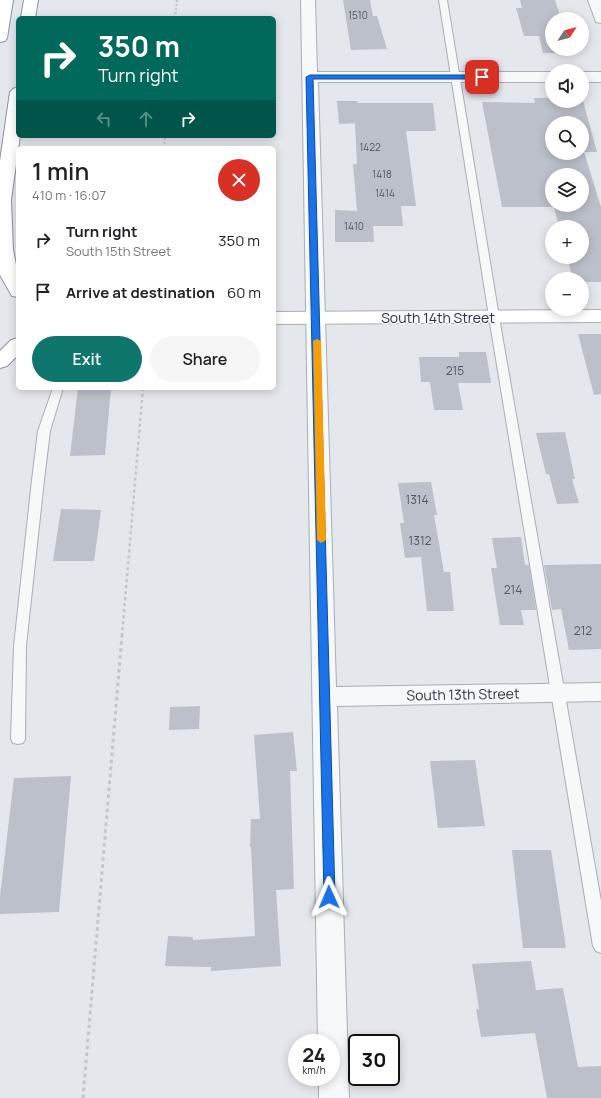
<!DOCTYPE html>
<meta charset="utf-8">
<style>
:root{--surface:#fff;--page:#f6f6f6;--text:#202124;--muted:#757577;--accent:#0f766e}
body{margin:0;font-family:Manrope,sans-serif;background:var(--page);color:var(--text);height:100vh;display:flex;flex-direction:column;font-size:15px;white-space:nowrap}
*{box-sizing:border-box;margin:0}
p{font-size:13px;color:var(--muted)}
.icon{flex:none;width:22px;height:22px;fill:none;stroke:currentColor;stroke-width:2;stroke-linecap:round;stroke-linejoin:round}
.map{position:relative;flex:1;overflow:hidden}
.panel{position:absolute;left:16px;top:146px;width:260px;height:244px;display:flex;flex-direction:column;background:var(--surface);border-radius:6px;box-shadow:0 2px 10px #0003}
.panel>*{flex:none}
.guide{position:absolute;left:16px;top:16px;width:260px;height:122px;border-radius:6px;box-shadow:0 2px 10px #0003;background:#00695c;color:#fff;overflow:hidden}
.needle{width:26px;rotate:54deg}
.buttons{position:absolute;left:545px;top:12px;display:grid;gap:8px}
.buttons a{display:grid;place-items:center;width:44px;height:44px;border-radius:50%;background:var(--surface);box-shadow:0 2px 10px #0003;font-size:20px}
.speed{position:absolute;left:288px;top:1034px;display:flex;gap:8px;font-size:20px;font-weight:700;text-align:center}
.speed>*{display:grid;place-content:center;width:52px;height:52px;border-radius:50%;background:var(--surface);box-shadow:0 2px 10px #0003;line-height:1}
.speed small{font-size:10px;font-weight:400}
.speed .limit{border:2px solid #111;border-radius:6px;background:#fff;color:#111}
.pin{position:absolute;display:grid;place-items:center;width:34px;height:34px;color:#fff;margin:-17px;border-radius:8px;box-shadow:0 2px 6px #0006}
.me{position:absolute;width:44px;margin:-22px;rotate:359deg;stroke-linejoin:round;filter:drop-shadow(0 0 3px #0008)}
.turn{display:flex;align-items:center;gap:14px;height:84px;padding:0 16px;font-size:18px}
.turn .icon{width:52px;height:52px;stroke-width:2.5}
.turn b{display:block;font-size:28px;line-height:34px}
.lanes{display:flex;align-items:center;height:38px;padding:0 16px;background:#0003;justify-content:center;gap:20px;direction:ltr}
.lanes .off{opacity:.35}
.round{display:grid;place-items:center;flex:none;width:42px;height:42px;border-radius:21px;background:var(--page)}
.summary{display:flex;align-items:center;justify-content:space-between;height:68px;padding:0 16px}
h1{font-size:24px;font-weight:600;line-height:30px}
.button{display:flex;gap:8px;margin-top:auto;padding:8px 16px}
.button a{flex:1;height:46px;border-radius:24px;background:var(--accent);color:#fff;font-size:16px;font-weight:600;line-height:46px;text-align:center}
.button a+a{background:var(--page);color:var(--text)}
ul{padding:0;list-style:none}
li{display:flex;align-items:center;gap:12px;height:52px;padding:0 16px}
li div{flex:1}
li b{display:block;font-size:15px}
li em{font-style:normal}
.map>svg:first-child{display:block}
.building{fill:#bbc0ca;fill-rule:evenodd}
.lines{fill:none;stroke-linecap:round;stroke-linejoin:round}
.lane-casing{stroke:#a9aeb7;stroke-width:2}
.street-casing{stroke:#a9aeb7;stroke-width:2}
.secondary-casing{stroke:#a9aeb7;stroke-width:2}
.highway-casing{stroke:#8b94a3;stroke-width:2}
.path-far2{stroke:#c2c5cb;stroke-width:2;stroke-dasharray:2 2;stroke-linecap:butt}
.path-far1{stroke:#c2c5cb;stroke-width:2.5;stroke-dasharray:3 3;stroke-linecap:butt}
.path{stroke:#c2c5cb;stroke-width:3;stroke-dasharray:3.5 3.5;stroke-linecap:butt}
.lane{fill:#f7f8fa;fill-rule:evenodd}
.street{fill:#f7f8fa;fill-rule:evenodd}
.secondary{fill:#fff;fill-rule:evenodd}
.highway{fill:#fff;fill-rule:evenodd}
.route{fill:#1a73e8;stroke:#114b97}
.slow{fill:#f59e0b}
.labels{text-anchor:middle;dominant-baseline:central;stroke-width:3;stroke-linejoin:round;paint-order:stroke}
.far-number-label{font-size:10px;fill:#4f5766}
.number-label{font-size:12px;fill:#4f5766}
.street-label{font-size:14px;fill:#2b3445;stroke:#f4f6f9}
</style>
<div class="map">
<svg width="601" height="1098" viewBox="0 0 601 1098">
<rect width="100%" height="100%" fill="#e4e7ec"/>
<g class="building">
<path d="M343,0h27l3,16h4l10,33 -36,1z"/>
<path d="M520,0h35l6,19h-9v30h17l1,4h-27l-4,-17h-15l-8,-28h6z"/>
<path d="M582,97l15,55h-13l17,55v75h-19v-3h-9l-6,-22h15v-30h-23l-5,-20h-52l-20,-105 53,1 -1,-5h18v3h30zM552,123h30v30h-30zM552,175h30v30h-30z"/>
<path d="M337,101h20l1,2h75l3,28h-30l10,75h-15l2,20h-30l1,16h-39v-32l22,1 -4,-47h4l-2,-41 -16,1z"/>
<path d="M578,334h23v60l-7,1z"/>
<path d="M459,352h27l5,31h-33l5,27h-29l-4,-28h-9l-2,-25h40z"/>
<path d="M78,388h33l-6,67 -35,1z"/>
<path d="M565,432l10,47h-3l7,24 -22,1 -8,-30h-3l-10,-41z"/>
<path d="M431,482l6,33h-3l10,57h6l4,39h-27l-6,-54 -16,1 -5,-35h4l-6,-40z"/>
<path d="M61,509l40,1 -7,51h-41z"/>
<path d="M521,537l4,28h4l7,45h-15l3,15h-24l-9,-57h6l-5,-30z"/>
<path d="M601,564v85l-32,1 -8,-41 -9,1 -8,-45z"/>
<path d="M200,706l-1,23 -30,1 1,-23z"/>
<path d="M293,732l4,39h-7l4,118 -18,1 5,76 -70,5v-4l-46,-1 3,-30 25,1v3l62,-4 -4,-89h-1l1,-28h9l-6,-84z"/>
<path d="M475,760l10,66 -47,2 -8,-67z"/>
<path d="M71,776l-12,136 -59,2v-18l14,-118z"/>
<path d="M512,850h39l15,98h-43z"/>
<path d="M531,961l5,29 27,-2 15,79 23,-1v32h-54l-12,-65 -54,4 -5,-28h3l-7,-45z"/>
</g>
<g class="lines">
<g class="lane-casing">
<g id="lane">
<path d="M439,0h8l54,329 100,572v52l-5,-2 -3,-5 -102,-617z"/>
<path d="M53,388h10l-13,43 -6,49 -18,166 -1,93 -2,4 -5,1 -5,-1 -2,-4 3,-93 18,-166 6,-49z"/>
</g>
</g>
<g class="street-casing">
<g id="street">
<path d="M301,0h14l2,72h235v10h-234l18,605 265,-4v18l-264,5 12,392h-30v-21h12v-34h-13z"/>
<path d="M588,0h13v23l-5,-1z"/>
<rect x="582" y="72" width="19" height="10"/>
</g>
</g>
<g class="secondary-casing">
<path id="secondary" d="M601,310v12l-327,2v-12z"/>
</g>
<g class="highway-casing">
<g id="highway">
<path d="M0,0h13l-6,38 -2,3 -5,1z"/>
<path d="M24,0h14l-3,18h-14z"/>
<path d="M18,87v49h2l-9,64 2,49 5,26v22l-6,-1 -12,-21v-114l10,-69 3,-3z"/>
<path d="M18,338v17l-11,11 -7,2v-17l11,-11z"/>
</g>
</g>
<g class="path-far2">
<path d="M175,18l2,-18"/>
<path d="M164,148l1,-12"/>
</g>
<path class="path-far1" d="M122,636l21,-248"/>
<path class="path" d="M83,1098l39,-463"/>
<use href="#lane" class="lane"/>
<use href="#street" class="street"/>
<use href="#secondary" class="secondary"/>
<use href="#highway" class="highway"/>
</g>
<path class="route" d="M310,75h172l3,2 -3,2h-169l22,818 -2,4 -4,1 -4,-1 -1,-4 -18,-820z"/>
<path class="slow" d="M317,339l4,2 5,199 -5,3 -4,-3 -4,-199z"/>
<g class="labels">
<g class="far-number-label">
<text x="358" y="15">1510</text>
<text x="370" y="147">1422</text>
<text x="382" y="174">1418</text>
<text x="385" y="193">1414</text>
<text x="354" y="226">1410</text>
</g>
<g class="number-label">
<text x="455" y="370">215</text>
<text x="417" y="499">1314</text>
<text x="420" y="540">1312</text>
<text x="513" y="589">214</text>
<text x="583" y="630">212</text>
</g>
<g class="street-label">
<text x="438" y="317">South 14th Street</text>
<text transform="translate(463 694) rotate(-1)">South 13th Street</text>
</g>
</g>
</svg>
<div class="buttons">
<a><svg class="needle" viewBox="-14 -14 28 28"><path d="M0-13l5 13h-10z" fill="#e53935"/><path d="M0 13l5-13h-10z" fill="#757577"/></svg></a>
<a><svg class="icon" aria-label="sound" viewBox="0 0 24 24"><path d="M4 9h4l5-4v14l-5-4H4zM17 9q2 3 0 6"/></svg></a>
<a><svg class="icon" aria-label="search" viewBox="0 0 24 24"><circle cx="10" cy="10" r="6"/><path d="M15 15l6 6"/></svg></a>
<a><svg class="icon" aria-label="layers" viewBox="0 0 24 24"><path d="M12 4l9 5-9 5-9-5zM3 14l9 5 9-5"/></svg></a>
<a>+</a>
<a>−</a>
</div>
<div class="speed"><div>24<small>km/h</small></div><div class="limit">30</div></div>
<div class="pin" style="left:482px;top:77px;background:#d93025"><svg class="icon" aria-label="arrive" viewBox="0 0 24 24"><path d="M6 21V4h12l-3 4 3 4H6"/></svg></div>
<svg class="me" style="left:329px;top:897px" viewBox="-20 -20 40 40"><path d="M0-17L14 15 0 8-14 15z" fill="#1a73e8" stroke="#fff" stroke-width="4"/></svg>
<div class="guide">
<div class="turn"><svg class="icon" aria-label="right" viewBox="0 0 24 24"><path d="M7 20v-9h11M14 6l5 5-5 5"/></svg><div><b>350 m</b>Turn right</div></div>
<div class="lanes"><svg class="icon off" aria-label="left" viewBox="0 0 24 24"><path d="M17 20v-9H6M10 6l-5 5 5 5"/></svg><svg class="icon off" aria-label="ahead" viewBox="0 0 24 24"><path d="M12 20V5M6 11l6-6 6 6"/></svg><svg class="icon" aria-label="right" viewBox="0 0 24 24"><path d="M7 20v-9h11M14 6l5 5-5 5"/></svg></div>
</div>
<section class="panel">
<div class="summary"><div><h1>1 min</h1><p>410 m · 16:07</p></div><a class="round" style="background:#d93025;color:#fff"><svg class="icon" aria-label="close" viewBox="0 0 24 24"><path d="M6 6l12 12M18 6L6 18"/></svg></a></div>
<ul>
<li><svg class="icon" aria-label="right" viewBox="0 0 24 24"><path d="M7 20v-9h11M14 6l5 5-5 5"/></svg><div><b>Turn right</b><p>South 15th Street</p></div><em>350 m</em></li>
<li><svg class="icon" aria-label="arrive" viewBox="0 0 24 24"><path d="M6 21V4h12l-3 4 3 4H6"/></svg><div><b>Arrive at destination</b></div><em>60 m</em></li>
</ul>
<div class="button"><a>Exit</a><a>Share</a></div>
</section>
</div>
